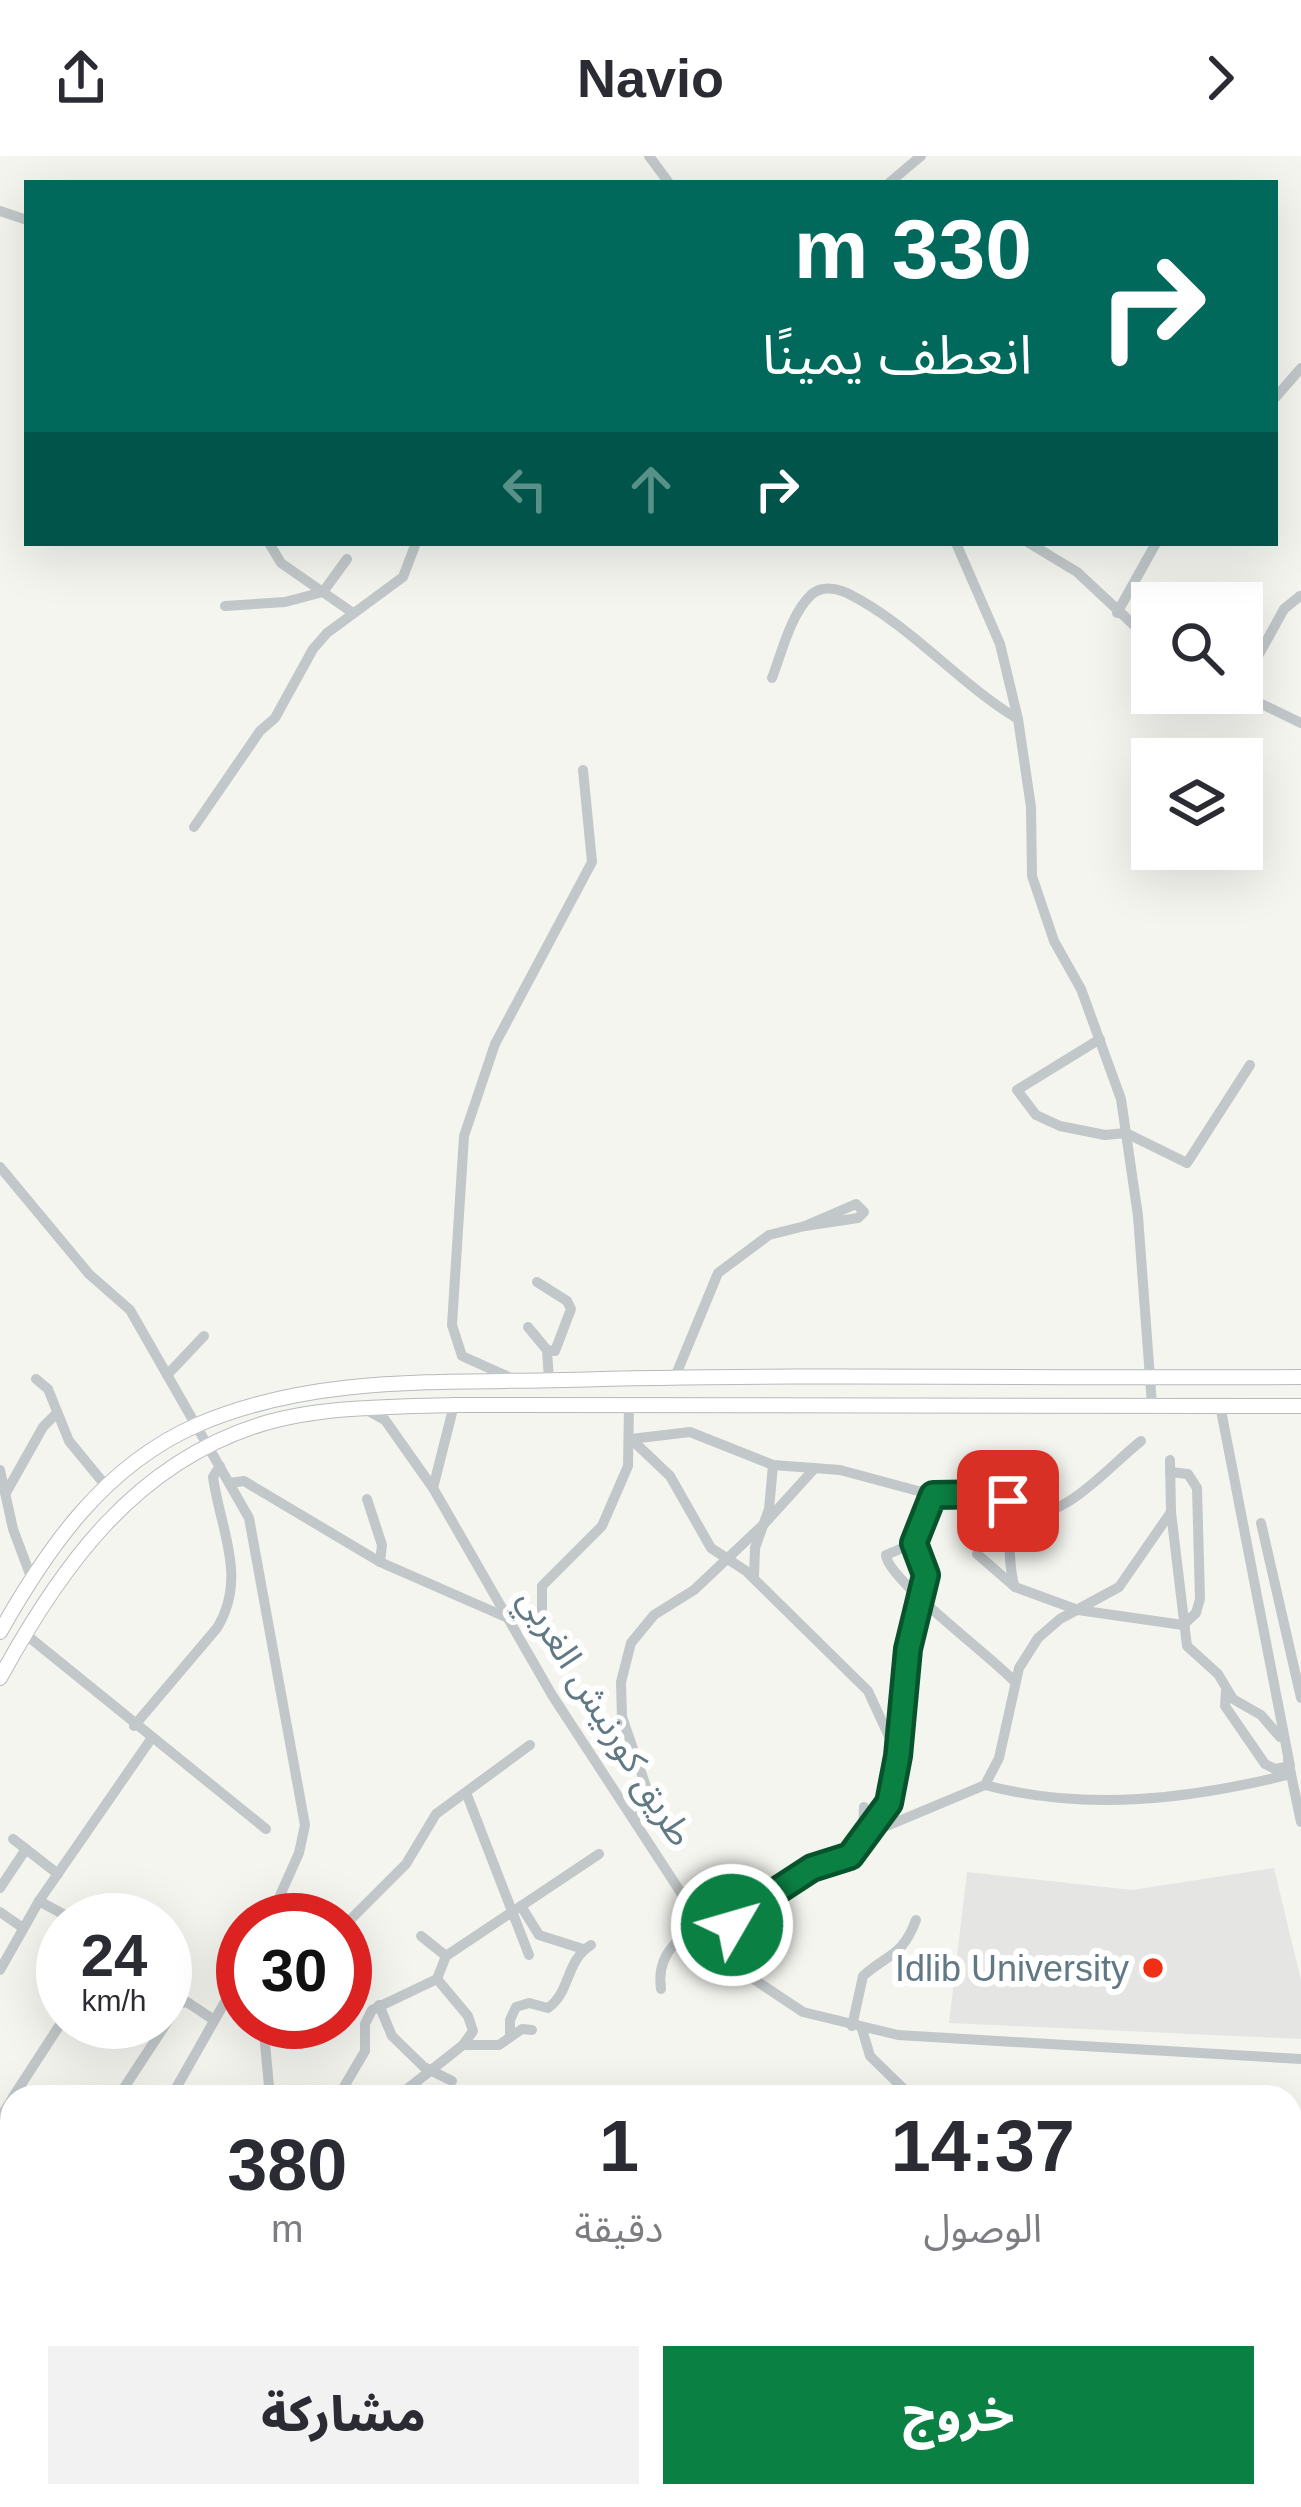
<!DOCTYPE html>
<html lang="ar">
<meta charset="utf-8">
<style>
:root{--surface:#fff;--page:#f2f2f3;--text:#2b2b33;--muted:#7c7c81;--accent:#0b8043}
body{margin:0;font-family:Helvetica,"Noto Sans Arabic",sans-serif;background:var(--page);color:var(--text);direction:rtl;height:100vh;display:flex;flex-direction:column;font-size:45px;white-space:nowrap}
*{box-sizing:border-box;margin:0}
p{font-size:39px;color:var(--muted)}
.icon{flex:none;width:66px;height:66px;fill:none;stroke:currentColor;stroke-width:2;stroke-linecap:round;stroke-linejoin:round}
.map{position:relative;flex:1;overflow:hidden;direction:ltr}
.drawer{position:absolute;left:0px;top:1929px;width:1302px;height:423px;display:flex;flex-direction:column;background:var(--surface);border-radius:36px 36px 0 0;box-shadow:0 12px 48px #0002;direction:rtl}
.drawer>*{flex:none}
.guide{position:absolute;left:24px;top:24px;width:1254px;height:366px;border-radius:0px;box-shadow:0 12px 48px #0002;direction:rtl;background:#00695c;color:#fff;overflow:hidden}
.fabs{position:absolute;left:1131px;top:426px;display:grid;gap:24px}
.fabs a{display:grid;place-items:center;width:132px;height:132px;border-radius:0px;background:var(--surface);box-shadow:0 12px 48px #0002;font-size:60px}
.speed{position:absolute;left:36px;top:1737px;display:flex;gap:24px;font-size:60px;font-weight:700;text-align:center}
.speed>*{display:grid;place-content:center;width:156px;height:156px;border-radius:50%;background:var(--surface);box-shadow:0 12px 48px #0002;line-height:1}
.speed small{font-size:30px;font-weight:400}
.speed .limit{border:18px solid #d22;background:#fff;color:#111}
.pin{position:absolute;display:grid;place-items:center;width:102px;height:102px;color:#fff;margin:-51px;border-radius:24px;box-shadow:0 6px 18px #0006}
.me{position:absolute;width:132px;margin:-66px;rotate:52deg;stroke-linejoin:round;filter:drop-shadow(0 0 9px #0008)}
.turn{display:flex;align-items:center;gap:42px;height:252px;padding:0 48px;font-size:54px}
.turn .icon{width:156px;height:156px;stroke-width:2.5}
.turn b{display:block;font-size:84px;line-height:102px}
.lanes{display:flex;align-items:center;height:114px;padding:0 48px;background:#0003;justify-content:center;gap:60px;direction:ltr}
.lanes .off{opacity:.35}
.eta{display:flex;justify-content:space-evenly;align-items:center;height:204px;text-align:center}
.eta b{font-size:72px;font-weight:800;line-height:84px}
.primary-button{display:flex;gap:24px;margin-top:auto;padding:24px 48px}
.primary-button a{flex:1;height:138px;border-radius:0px;background:var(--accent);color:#fff;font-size:48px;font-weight:800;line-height:138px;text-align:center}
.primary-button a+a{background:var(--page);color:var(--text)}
header{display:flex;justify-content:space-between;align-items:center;height:156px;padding:0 48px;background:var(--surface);font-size:54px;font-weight:800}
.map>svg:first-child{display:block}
.built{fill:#e5e6e4}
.green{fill:#d7ddd1}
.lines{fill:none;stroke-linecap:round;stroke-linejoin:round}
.major-casing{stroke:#b5babd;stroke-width:16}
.minor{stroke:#c2c7c9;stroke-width:10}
.major{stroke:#fff;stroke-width:14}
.route-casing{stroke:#07532c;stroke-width:30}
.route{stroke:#0b8043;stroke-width:21}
.poi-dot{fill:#f12f15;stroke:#fff;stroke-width:4.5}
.labels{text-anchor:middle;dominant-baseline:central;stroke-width:12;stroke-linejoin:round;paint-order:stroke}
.street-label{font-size:36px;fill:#617984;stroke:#fff}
.poi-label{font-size:36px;fill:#617984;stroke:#fff;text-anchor:end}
</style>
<header><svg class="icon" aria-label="forward" viewBox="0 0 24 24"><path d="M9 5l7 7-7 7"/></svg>Navio<svg class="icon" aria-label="share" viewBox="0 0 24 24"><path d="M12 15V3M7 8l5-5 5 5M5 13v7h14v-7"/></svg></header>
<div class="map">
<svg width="1301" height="2351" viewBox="0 0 1301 2351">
<rect width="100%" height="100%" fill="#f5f5f0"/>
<path class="built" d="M1274,1712l27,112v59l-352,-16 18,-151 165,18z"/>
<path class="green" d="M1290,2276l11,6v69h-177l8,-11h158z"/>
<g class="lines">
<g class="major-casing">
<g id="major">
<path d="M0,1476c48,-85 104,-166 197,-207 116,-50 243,-42 367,-45 246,-7 491,-1 737,-3"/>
<path d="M0,1522c61,-112 135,-215 262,-254 60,-18 130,-17 192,-19l847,1"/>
<path d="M0,1997l12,8"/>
<path d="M0,2018l12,9"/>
<path d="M481,2340l17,11"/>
<path d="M506,2340l16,11"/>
</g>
</g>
<g class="minor">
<path d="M649,0l20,27"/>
<path d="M889,27l32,-27"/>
<path d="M0,55l27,9"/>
<path d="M1275,242l26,-30"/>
<path d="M269,387l12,20 72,50"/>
<path d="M956,387l44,101 18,75 13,88 1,69 22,65 27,48 40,110 17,117 14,189"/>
<path d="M1029,387l48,29 75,70"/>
<path d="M225,450l60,-4 38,-10 24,-33"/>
<path d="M1117,457l39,-70"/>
<path d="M772,522c10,-26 19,-65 40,-84 10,-8 24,-6 35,-1 63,31 111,90 171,126"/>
<path d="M1242,529l42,-76 16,-13"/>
<path d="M1239,537l62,30"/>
<path d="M194,671l66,-96 15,-13 38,-69 14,-16 76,-56 13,-34"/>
<path d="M1100,883l-83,51 19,25 24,11 45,9 21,-2 61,30 63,-98"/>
<path d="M0,1011l89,107 41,36 119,208 56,307 -6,28 -30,67"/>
<path d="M856,1048l8,8 -6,6 -53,8z"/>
<path d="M537,1126l30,19 4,8 -16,42 -8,-1"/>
<path d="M528,1171l19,23 2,30"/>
<path d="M167,1219l37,-39"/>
<path d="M675,1221l43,-104 51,-38 36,-9"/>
<path d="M511,1222l-49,-22 -10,-31 12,-189 31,-92 97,-182 -9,-92"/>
<path d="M36,1223l12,10 21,52 37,45"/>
<path d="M1220,1249l70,361 -15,3 -10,-5 -40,-58 1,-15"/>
<path d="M365,1253l20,11 48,68 119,207 137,210 63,73 51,34 95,23 403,24"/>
<path d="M631,1283l59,-7 83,33 67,5 93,25h68c13,15 4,66 14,92"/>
<path d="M631,1283l39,37 41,72 35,23 122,120 30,65"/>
<path d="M1170,1304l1,52 16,134 31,28 15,25 28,16 19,22"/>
<path d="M0,1314l13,59 18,48"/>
<path d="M230,1327l14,-2 136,81 128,56"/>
<path d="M433,1332l21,-83"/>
<path d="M7,1335l36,-64 13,-13"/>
<path d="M367,1343l15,46 -2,17"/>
<path d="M1261,1367l40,175"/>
<path d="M1006,1379l18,-19c46,-1 82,-47 117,-75"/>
<path d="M914,1387l-28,12c1,24 105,101 129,127"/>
<path d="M977,1398l38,33 63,23 105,15 13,-12 4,-14 -3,-111 -9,-14 -18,-2"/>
<path d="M754,1421l1,-29 14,-39 4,-44"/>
<path d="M24,1477l242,196"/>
<path d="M558,1495l-16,-33v-32l60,-60 26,-60 1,-61"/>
<path d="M134,1570l83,-98c31,-51 3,-99 -4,-151l7,-11"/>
<path d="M1288,1604l13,62"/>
<path d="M985,1629c102,27 206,14 306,-11"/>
<path d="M467,1639l62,160"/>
<path d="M635,1666l14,-27 -27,-78 -1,-35 10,-39 23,-28 40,-25 71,-67 50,-55"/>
<path d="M869,1673l20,-26 9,-47 10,-107 18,-74 -11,-37 18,-43"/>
<path d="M863,1680l122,-51 14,-27 20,-90 19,-30 22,-19 59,-32 52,-75"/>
<path d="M13,1683l45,35"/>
<path d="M0,1732l26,-39"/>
<path d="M39,1745l35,19"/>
<path d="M521,1750l18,29 44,14"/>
<path d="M0,1756l23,16"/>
<path d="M345,1769l61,-61 30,-50 94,-69"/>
<path d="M421,1780l25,20"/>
<path d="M724,1792l8,-23 27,-13 10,-16 44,-29 38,-11 12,-20 1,-29"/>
<path d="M0,1814l39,-69 112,-162"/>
<path d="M755,1824l9,-36 -5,-32"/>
<path d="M661,1833c-5,-35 16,-48 41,-68"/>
<path d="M379,1849l13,31 32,31 28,14"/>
<path d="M263,1866l7,75"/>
<path d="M852,1870l11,-50c26,-23 39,-19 53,-56"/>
<path d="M862,1873l8,27 42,41"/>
<path d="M510,1881v-17l6,-13 13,-4 19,5c23,-16 17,-47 43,-63"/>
<path d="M463,1889h36l23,-16 10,1"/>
<path d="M13,1941l50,-77"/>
<path d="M118,1941l61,-93 8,-2 27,18"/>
<path d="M171,1941l72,-127"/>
<path d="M338,1941l27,-46v-27l7,-14 65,-31"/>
<path d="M397,1941l66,-52 10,-14 -5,-15 -31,-37 9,-23 153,-102"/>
<path d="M0,1962l12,-19"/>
<path d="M0,1977l12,8"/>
<path d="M1290,2001l11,-21"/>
<path d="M0,2035l12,8"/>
<path d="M1290,2216l11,13"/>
<path d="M461,2340l17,11"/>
<path d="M535,2340l16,11"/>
<path d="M63,2351h1"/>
<path d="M594,2351l9,-11"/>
<path d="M1072,2351l9,-11"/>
</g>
<use href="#major" class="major"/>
</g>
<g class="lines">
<g class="route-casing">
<path id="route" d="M732,1769l27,-13 10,-16 43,-28 38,-12 39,-53 9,-47 10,-107 18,-74 -12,-32 19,-48 64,-1 11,7"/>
</g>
<use href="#route" class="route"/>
</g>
<circle class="poi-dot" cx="1153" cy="1812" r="12"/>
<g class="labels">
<g class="street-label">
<text transform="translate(606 1561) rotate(58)">طريق كورنيش الغربي</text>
</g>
<g class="poi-label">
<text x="1129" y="1812">Idlib University</text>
</g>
</g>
</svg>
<div class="fabs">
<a><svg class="icon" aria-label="search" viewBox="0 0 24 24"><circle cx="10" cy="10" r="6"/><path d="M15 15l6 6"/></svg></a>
<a><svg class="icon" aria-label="layers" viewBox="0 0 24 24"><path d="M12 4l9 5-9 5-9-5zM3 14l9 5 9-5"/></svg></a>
</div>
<div class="speed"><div>24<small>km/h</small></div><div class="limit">30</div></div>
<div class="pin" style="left:1008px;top:1345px;background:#d93025"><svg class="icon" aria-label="arrive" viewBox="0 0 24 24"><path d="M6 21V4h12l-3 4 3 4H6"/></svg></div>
<svg class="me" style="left:732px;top:1769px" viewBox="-20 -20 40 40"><circle r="17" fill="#0b8043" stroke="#fff" stroke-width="3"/><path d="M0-11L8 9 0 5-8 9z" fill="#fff"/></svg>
<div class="guide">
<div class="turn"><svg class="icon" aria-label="right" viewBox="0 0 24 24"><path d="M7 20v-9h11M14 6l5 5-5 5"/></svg><div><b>330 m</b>انعطف يمينًا</div></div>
<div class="lanes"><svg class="icon off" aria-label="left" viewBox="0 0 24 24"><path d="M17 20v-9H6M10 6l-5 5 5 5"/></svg><svg class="icon off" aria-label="ahead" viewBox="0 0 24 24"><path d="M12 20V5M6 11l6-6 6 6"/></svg><svg class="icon" aria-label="right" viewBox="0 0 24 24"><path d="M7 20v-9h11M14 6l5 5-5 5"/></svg></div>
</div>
<section class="drawer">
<div class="eta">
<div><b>14:37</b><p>الوصول</p></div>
<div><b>1</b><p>دقيقة</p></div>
<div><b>380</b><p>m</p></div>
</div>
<div class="primary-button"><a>خروج</a><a>مشاركة</a></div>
</section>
</div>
